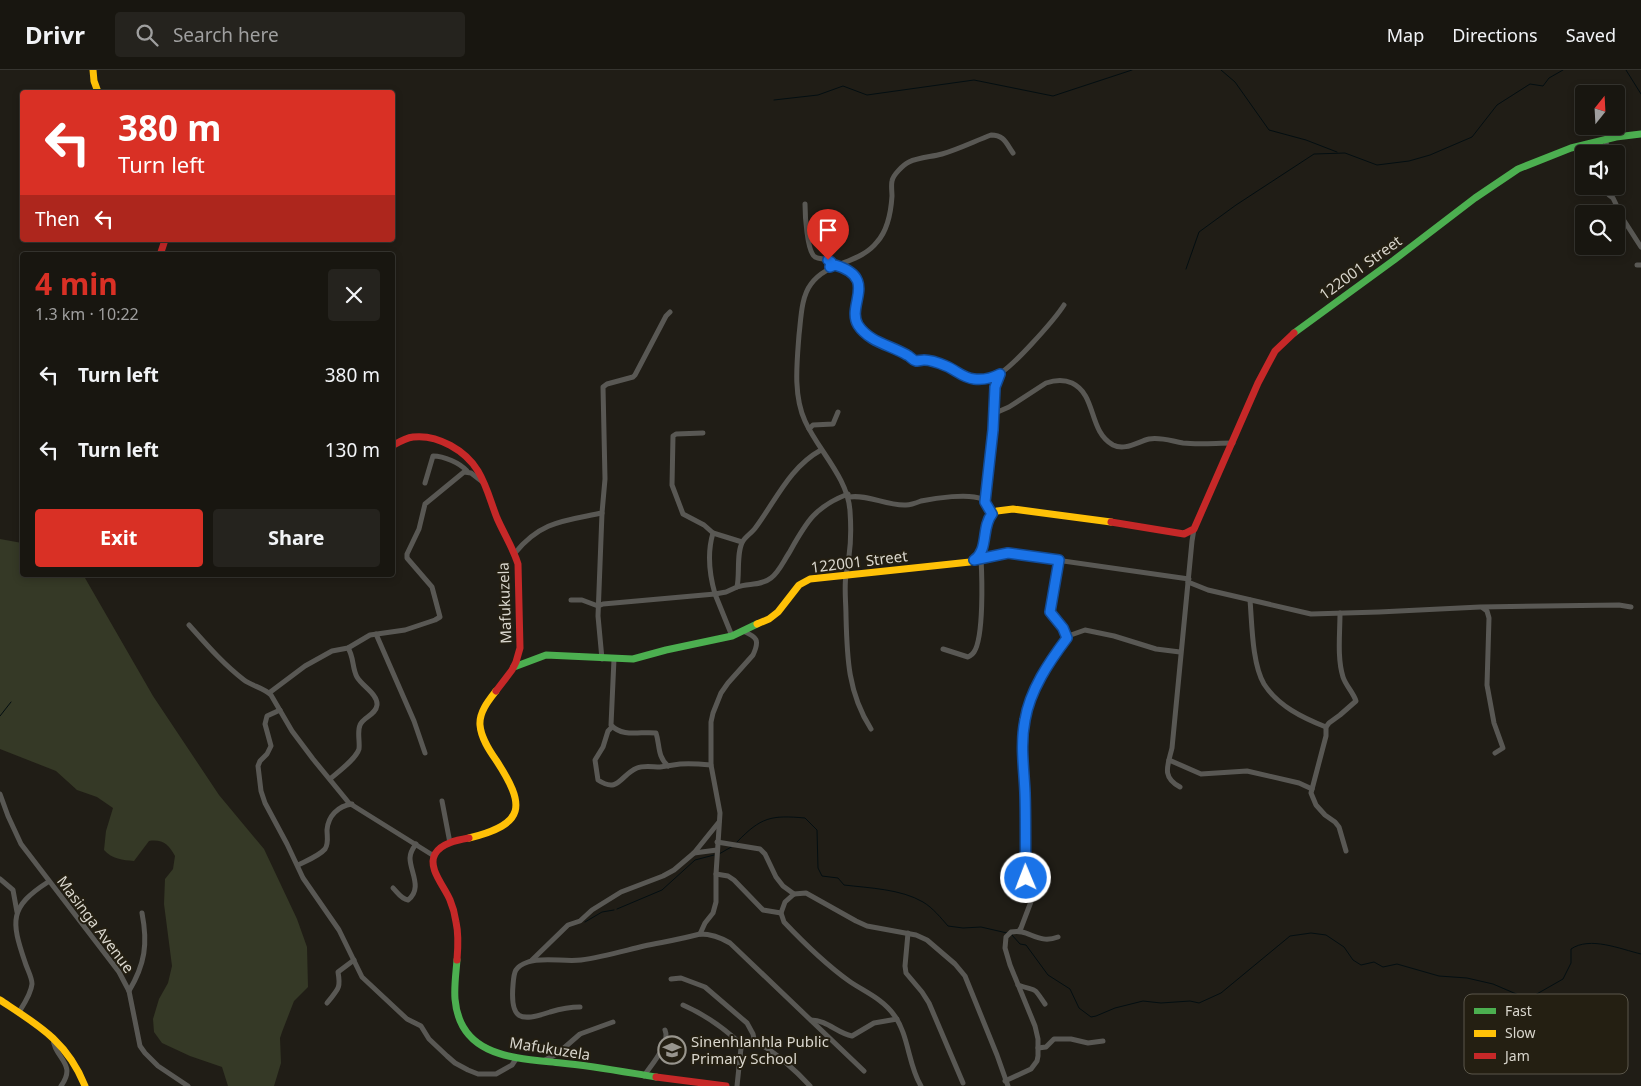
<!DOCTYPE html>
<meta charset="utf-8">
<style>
:root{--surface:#181610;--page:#25231e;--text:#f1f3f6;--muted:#9f9f9f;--line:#363530;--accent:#d93025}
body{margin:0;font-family:"Noto Sans",sans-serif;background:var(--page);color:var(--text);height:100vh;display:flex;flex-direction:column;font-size:19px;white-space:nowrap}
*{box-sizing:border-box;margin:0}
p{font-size:16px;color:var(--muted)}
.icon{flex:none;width:28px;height:28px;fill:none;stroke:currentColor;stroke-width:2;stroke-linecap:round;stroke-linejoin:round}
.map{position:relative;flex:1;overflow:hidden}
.panel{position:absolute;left:20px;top:182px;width:375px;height:325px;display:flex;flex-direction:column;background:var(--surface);border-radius:5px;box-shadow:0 2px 8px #0003,0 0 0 1px var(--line)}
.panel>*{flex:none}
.top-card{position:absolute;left:20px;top:20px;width:375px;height:152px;border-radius:5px;box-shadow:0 2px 8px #0003,0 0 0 1px var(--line);background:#d93025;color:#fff;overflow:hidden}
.needle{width:32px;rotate:18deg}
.buttons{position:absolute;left:1575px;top:15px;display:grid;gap:10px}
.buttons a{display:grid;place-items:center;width:50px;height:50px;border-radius:5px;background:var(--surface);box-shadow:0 2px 8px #0003,0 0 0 1px var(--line);font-size:25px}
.pin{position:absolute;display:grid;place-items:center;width:42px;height:42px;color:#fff;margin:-51px -21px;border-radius:50% 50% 50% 0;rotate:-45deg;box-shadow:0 0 5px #0007}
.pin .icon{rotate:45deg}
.me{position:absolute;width:55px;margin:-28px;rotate:359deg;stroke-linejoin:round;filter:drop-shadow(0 0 4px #0008)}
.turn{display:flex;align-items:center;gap:18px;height:105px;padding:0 15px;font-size:22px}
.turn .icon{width:65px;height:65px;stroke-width:2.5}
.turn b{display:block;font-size:35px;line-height:42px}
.then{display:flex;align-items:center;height:48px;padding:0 15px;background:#0003;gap:10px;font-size:19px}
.round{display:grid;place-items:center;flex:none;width:52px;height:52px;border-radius:5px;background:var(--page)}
.headline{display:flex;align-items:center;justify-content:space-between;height:85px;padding:0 15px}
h1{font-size:30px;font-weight:700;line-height:38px;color:var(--accent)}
.button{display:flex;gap:10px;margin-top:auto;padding:10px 15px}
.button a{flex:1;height:58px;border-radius:5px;background:var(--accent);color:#fff;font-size:20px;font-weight:700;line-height:58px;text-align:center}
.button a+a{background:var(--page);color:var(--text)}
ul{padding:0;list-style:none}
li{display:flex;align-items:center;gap:15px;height:75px;padding:0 15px}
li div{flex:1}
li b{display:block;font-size:19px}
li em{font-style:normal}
header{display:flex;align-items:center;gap:30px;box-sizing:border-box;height:70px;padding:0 25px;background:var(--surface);border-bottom:1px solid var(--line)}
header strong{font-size:24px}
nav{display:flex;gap:28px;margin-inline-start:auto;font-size:18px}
.search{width:350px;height:45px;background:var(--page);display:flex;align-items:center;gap:12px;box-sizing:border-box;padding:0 18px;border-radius:5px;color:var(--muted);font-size:19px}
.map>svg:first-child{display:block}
.green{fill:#353926}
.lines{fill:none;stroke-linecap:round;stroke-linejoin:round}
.stream{stroke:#030e11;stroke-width:1}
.street{stroke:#595854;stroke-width:5}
.fast{stroke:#4caf50;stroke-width:7}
.slow{stroke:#ffc107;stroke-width:7}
.jam{stroke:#c62828;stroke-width:7}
.route-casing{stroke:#114b97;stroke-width:12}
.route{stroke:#1a73e8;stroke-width:9}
.labels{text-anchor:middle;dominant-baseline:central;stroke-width:4;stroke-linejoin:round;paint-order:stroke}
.street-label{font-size:15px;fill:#d9d6cd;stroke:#241f12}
.poi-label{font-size:15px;fill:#d9d6cd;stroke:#241f12;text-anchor:start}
.key{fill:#241f12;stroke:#5a564a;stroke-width:1}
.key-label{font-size:14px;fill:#d9d6cd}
</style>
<header>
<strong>Drivr</strong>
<div class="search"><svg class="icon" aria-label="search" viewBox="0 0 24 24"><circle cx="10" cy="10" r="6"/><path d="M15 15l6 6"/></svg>Search here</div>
<nav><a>Map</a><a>Directions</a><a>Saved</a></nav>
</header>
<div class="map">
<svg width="1641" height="1016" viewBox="0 0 1641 1016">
<rect width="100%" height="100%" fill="#201d16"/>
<path class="green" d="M0,469l22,4v32h60l3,3 68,118 66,99 45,54 33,70 10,28 1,40 -14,14 -12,31 -2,6 1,25 -7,23h-46l-6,-19 -32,-11 -28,-13 -8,-11 -1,-13 6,-20 9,-16 4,-17 -8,-62 1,-25 8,-10 2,-13c-6,-11 -12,-17 -26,-15l-15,20c-11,-1 -22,-2 -30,-11l2,-19 7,-23 -16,-11 -20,-7 -21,-19 -56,-22z"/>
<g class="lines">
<g class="stream">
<path d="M1221,0l14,12 34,48 37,10 31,12"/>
<path d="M1626,0l15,24"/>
<path d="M774,30l44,-5 25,-9 24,9 107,-15 79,16 79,-26"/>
<path d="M1186,199l13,-37 37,-27 78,-51 31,-1 32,12 32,-4 21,-6 42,-18 25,-32 33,-21 13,2 6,-8 14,-8"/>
<path d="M0,646l11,-14"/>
<path d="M737,772c24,-25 34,-27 68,-24l12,12 1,38 4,8 16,2 6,7c25,3 57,4 79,17 10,6 18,16 25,24l15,2 18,-1 26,6"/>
<path d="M719,784l14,-8"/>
<path d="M617,839l45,-19 33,-30 19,-5"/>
<path d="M585,852l17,-10 12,-2"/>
<path d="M1012,865l8,9 6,1 22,30 22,14 9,19 12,9 5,-1 19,-8 28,-7 18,2 29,-2 9,2 22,-10 69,-57 21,-3 15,2 18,12 9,13 8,5 13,-3 9,5 14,-3 42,12 28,2 26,6 35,15 35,-20 8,-16v-14c19,-13 49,0 70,5"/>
</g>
<g class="street">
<path d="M1606,70l1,14"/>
<path d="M1609,116v9l4,3 10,21 18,28"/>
<path d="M805,134c0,10 2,48 10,53 4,2 11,2 16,4l-1,6"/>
<path d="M836,195c35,11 18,30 20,55 7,20 33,26 50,34 3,2 6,5 9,6 6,2 15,0 23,3 23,7 28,23 57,13 14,-4 60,-57 69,-71"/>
<path d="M1637,195h4"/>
<path d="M993,344l16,-7 37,-24c9,-3 17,-4 26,0 25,12 16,48 41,62 12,6 24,-3 36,-6 12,-2 22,2 34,4 16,2 33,0 50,0"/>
<path d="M809,359l4,-4 20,-1 5,-12"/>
<path d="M703,363l-27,1 -3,2 -1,49 11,29 21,11 9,8 29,9"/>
<path d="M425,413l8,-27c11,0 27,7 34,15"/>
<path d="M849,427c19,-3 37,9 57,8 5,0 10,-2 15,-4 14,-3 48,-8 61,-2l10,15"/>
<path d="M985,432l8,-72 2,-43 5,-13"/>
<path d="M713,463c-6,20 -4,40 2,61l11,-2 11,-5c3,-13 -1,-35 6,-46 3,-5 10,-9 13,-14 20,-27 34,-60 65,-77"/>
<path d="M515,483c26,-32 49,-32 87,-40"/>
<path d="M977,489l30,-6 182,26"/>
<path d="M1059,489l-9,52 13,18 4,9"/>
<path d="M1188,512l20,8 103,24 68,-2 101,-5 139,-2 12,2"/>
<path d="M737,517c11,-4 24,-1 34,-9 8,-6 12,-16 18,-25 17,-30 25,-46 59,-59"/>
<path d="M571,530h11l16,6 5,-2 112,-10 17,42"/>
<path d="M1250,530c2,23 2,64 14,84 14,22 39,34 62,43"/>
<path d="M1483,538l4,3 2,7 -2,67 7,38 9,25 -8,5"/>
<path d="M1340,543c0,20 -3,45 3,64 3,9 10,15 13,24l-16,14 -11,8 -3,4v9l-15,57 5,12 9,10 10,7 4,5 7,24"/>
<path d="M189,555c17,19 34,39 55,55 8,6 20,8 27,15l21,36 21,28 36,44 85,53"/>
<path d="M376,564l38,87 11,32"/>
<path d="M943,579l25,8c3,-2 4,-2 6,-5 10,-15 8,-75 7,-94"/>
<path d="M602,589l-4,-43 4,-103 3,-34 -2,-92 4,-3 26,-7 2,-2 31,-59 4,-4"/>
<path d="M614,589l-3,66c12,13 30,6 45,8 4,12 1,23 12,33"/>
<path d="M269,623l36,-27 27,-15 16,-3 22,-13 35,-5 30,-10 5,-3 -8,-30 -25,-29v-4l12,-25 6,-25 39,-32 7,1 13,10"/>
<path d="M280,640l-13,6 -2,8 6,22 -4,8 -7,7 -2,5 3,25 4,12 22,41 16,34 36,52 23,47 45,42 14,7 8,13 18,17 8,7 13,7 10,4h18l16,-9 4,-6"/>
<path d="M612,657l-4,4 -5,16 -8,13 3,20c21,14 22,-5 39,-12 7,-3 16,-1 23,-1 7,-1 13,-2 20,-3 10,-1 21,0 31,1"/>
<path d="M871,659c-23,-36 -24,-71 -25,-113 0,-13 -2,-28 0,-41 1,-7 3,-13 3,-19 2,-14 2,-31 1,-45 -2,-33 -32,-61 -45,-90 -12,-26 -8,-59 -6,-86 2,-16 2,-38 12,-51 17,-23 49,-20 66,-42 11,-12 14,-30 15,-46 0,-4 -1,-10 0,-15 1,-6 11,-16 17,-19 10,-5 22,-5 33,-8 17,-5 33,-13 49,-19 13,0 15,8 22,18"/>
<path d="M1169,690l32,14 46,-3 52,12 13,6"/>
<path d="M330,709c8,-7 26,-20 29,-30 1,-8 -2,-17 1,-24 3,-8 16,-10 17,-20 1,-11 -15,-19 -20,-28 -5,-9 -3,-20 -9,-29"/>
<path d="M1180,717c-19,-10 -12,-22 -8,-39l20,-207 2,-12"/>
<path d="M0,724l8,22 13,28 98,128 10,19 11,55 5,7 13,13 30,20"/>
<path d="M442,731l8,42"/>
<path d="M717,772l43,7 5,5 11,23 7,9 11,8"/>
<path d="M694,783l23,-3"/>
<path d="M298,795c8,-4 21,-9 27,-16 4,-6 2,-12 2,-19 1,-14 11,-24 25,-26"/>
<path d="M716,804l12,2 6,4 29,30 18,3"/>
<path d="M0,809l13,11 4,22"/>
<path d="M393,818c5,5 8,11 15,12 15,-12 2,-28 2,-42 0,-5 3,-10 6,-14"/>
<path d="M1019,861l2,-3 11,-29 -6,-21v-61l-4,-70 3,-28 8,-26 11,-21 24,-36 17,-6 29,6 42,13 24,3"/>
<path d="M908,863l-3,33 1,7 16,19 7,11 34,80"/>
<path d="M700,864l5,-11 8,-10 3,-11v-28l4,-61 -9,-48v-43l2,-9 8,-20 7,-10 25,-28c7,-15 4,-18 -10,-24"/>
<path d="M532,890l36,-35 12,-4 12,-11 29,-18 42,-16 11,-6 20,-17 25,-31"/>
<path d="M671,909l10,-1 24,9 42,36 6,11 2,9"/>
<path d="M1018,915c20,7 14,0 27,19"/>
<path d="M129,921c16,-27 19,-47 13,-78"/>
<path d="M327,933c11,-14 14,-14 11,-31l16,-12"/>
<path d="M683,935c23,10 41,23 59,40"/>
<path d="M580,937c-10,0 -20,2 -30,5 -30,10 -40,8 -37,-27 1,-13 1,-18 15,-23 13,-5 38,0 53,-2 22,-3 42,-9 63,-14 19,-4 38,-7 56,-12 12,0 20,3 30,9l134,128"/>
<path d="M19,942c5,-8 12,-18 13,-28 0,-7 -5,-15 -7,-22 -14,-41 -16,-55 23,-80"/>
<path d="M811,950c16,0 26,13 41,16l22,-13 23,-4"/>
<path d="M53,967c0,21 25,26 8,49"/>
<path d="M1038,978l8,-1 8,-8h17l17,4 15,-2"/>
<path d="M543,991l14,-7 23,-20 33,-12"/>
<path d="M644,1006c7,-11 27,-33 21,-46"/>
<path d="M1005,1011l26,-12 6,-8 1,-5v-17l-3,-13 -25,-61 -5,-17 1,-11 5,-5c18,-4 26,13 47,5"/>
<path d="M737,1016l4,-38 3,-4c4,-1 8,-2 12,-1 15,4 43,31 54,43"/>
<path d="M921,1016c-13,-21 -12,-51 -27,-71 -11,-16 -29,-23 -45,-34 -21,-15 -47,-40 -65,-59l-3,-9 4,-11 9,-8 12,-1 50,28 11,5 49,9 11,5 28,24 10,12 32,79 11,31"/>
</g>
<g class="fast">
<path d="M1294,263l100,-73 81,-62 43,-29 53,-21 45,-11 25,-3"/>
<path d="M514,597l32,-12 87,4 33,-9 66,-14 25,-12"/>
<path d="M457,890c-1,13 -3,26 -2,39 5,59 61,59 106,64 32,3 64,9 95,14"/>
</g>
<g class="slow">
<path d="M93,0l1,11 4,11"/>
<path d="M757,554l12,-5 9,-7 21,-27 11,-6 160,-17 8,-5 3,-4 7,-34 9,-8 16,-2 98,13"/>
<path d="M469,768c57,-14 57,-32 27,-78 -7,-10 -15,-22 -16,-35 -1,-13 9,-25 16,-34"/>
<path d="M0,930c38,25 67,41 85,86"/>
</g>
<g class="jam">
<path d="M160,185l5,-15"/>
<path d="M392,376c7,-4 13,-8 21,-9 25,-3 53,14 65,34 9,15 13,32 19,47 7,16 16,30 21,46l2,84 -4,14 -4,8 -16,21"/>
<path d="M1111,452l73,12 10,-5 64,-146 17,-32 19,-18"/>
<path d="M457,890c1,-12 2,-25 -1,-38 -1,-7 -3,-15 -6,-22 -5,-13 -23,-32 -15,-46 6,-11 23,-14 34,-16"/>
<path d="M656,1007l70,9"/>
</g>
</g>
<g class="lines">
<g class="route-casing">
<path id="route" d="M828,190l3,2 -1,5 5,-2c44,13 11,40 23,60 11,17 32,20 49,30 3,1 5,5 9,6 1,0 7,-1 8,-1 7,0 15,3 22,6 10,4 17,12 28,13 8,1 18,-1 26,-5l-5,13 -2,43 -8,72 7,12c-11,13 -3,36 -18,46l34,-7 51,7 -9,52 13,16 4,10c-18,24 -37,52 -42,82 -5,25 -1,48 0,73 1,28 0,57 1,85"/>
</g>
<use href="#route" class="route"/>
</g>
<defs>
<g id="school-ring" transform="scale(1.4375)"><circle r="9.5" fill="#241f12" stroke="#98958d" stroke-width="1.5"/><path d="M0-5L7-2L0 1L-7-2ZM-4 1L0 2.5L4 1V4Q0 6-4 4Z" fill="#98958d"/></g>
</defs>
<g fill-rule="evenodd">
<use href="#school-ring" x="672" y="980"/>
</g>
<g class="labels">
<g class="street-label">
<text transform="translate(1360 197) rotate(-36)">122001 Street</text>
<text transform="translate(859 491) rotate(-7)">122001 Street</text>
<text transform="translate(504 533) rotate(-92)">Mafukuzela</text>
<text transform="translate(96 854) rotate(53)">Masinga Avenue</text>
<text transform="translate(550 978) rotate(9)">Mafukuzela</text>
</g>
<g class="poi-label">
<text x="691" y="971">Sinenhlanhla Public<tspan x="691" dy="17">Primary School</tspan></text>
</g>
</g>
<rect x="1464" y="924" width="164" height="80" rx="8" class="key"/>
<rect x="1474" y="938" width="22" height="6" fill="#4caf50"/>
<rect x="1474" y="960" width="22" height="7" fill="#ffc107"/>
<rect x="1474" y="983" width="22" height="6" fill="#c62828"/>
<g class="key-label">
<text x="1505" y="946">Fast</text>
<text x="1505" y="968">Slow</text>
<text x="1505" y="991">Jam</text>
</g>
</svg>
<div class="buttons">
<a><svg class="needle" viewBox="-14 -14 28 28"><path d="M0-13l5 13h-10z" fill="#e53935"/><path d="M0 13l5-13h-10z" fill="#9f9f9f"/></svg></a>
<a><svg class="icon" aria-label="sound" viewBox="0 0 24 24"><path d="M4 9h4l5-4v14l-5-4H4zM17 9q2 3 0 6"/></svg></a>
<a><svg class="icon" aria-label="search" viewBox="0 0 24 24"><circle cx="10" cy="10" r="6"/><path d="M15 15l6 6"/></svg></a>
</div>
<div class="pin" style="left:828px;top:190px;background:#d93025"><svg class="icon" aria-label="arrive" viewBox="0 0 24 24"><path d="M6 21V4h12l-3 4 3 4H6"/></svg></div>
<svg class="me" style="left:1026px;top:808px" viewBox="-20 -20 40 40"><circle r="17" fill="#1a73e8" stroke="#fff" stroke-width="3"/><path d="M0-11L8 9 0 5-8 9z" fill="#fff"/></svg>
<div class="top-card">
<div class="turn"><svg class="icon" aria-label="left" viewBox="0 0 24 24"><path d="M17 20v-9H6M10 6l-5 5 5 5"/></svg><div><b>380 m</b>Turn left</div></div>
<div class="then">Then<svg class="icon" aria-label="left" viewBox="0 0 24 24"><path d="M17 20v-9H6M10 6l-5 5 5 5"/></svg></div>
</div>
<section class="panel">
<div class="headline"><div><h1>4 min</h1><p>1.3 km · 10:22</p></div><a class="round"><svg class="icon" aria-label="close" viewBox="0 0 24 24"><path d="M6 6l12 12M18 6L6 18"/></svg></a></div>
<ul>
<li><svg class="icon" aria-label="left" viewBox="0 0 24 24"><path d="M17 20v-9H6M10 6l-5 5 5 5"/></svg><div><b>Turn left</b></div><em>380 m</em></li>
<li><svg class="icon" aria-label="left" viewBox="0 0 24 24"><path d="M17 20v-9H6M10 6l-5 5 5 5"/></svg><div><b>Turn left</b></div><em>130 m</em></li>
</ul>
<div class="button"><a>Exit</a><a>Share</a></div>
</section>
</div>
